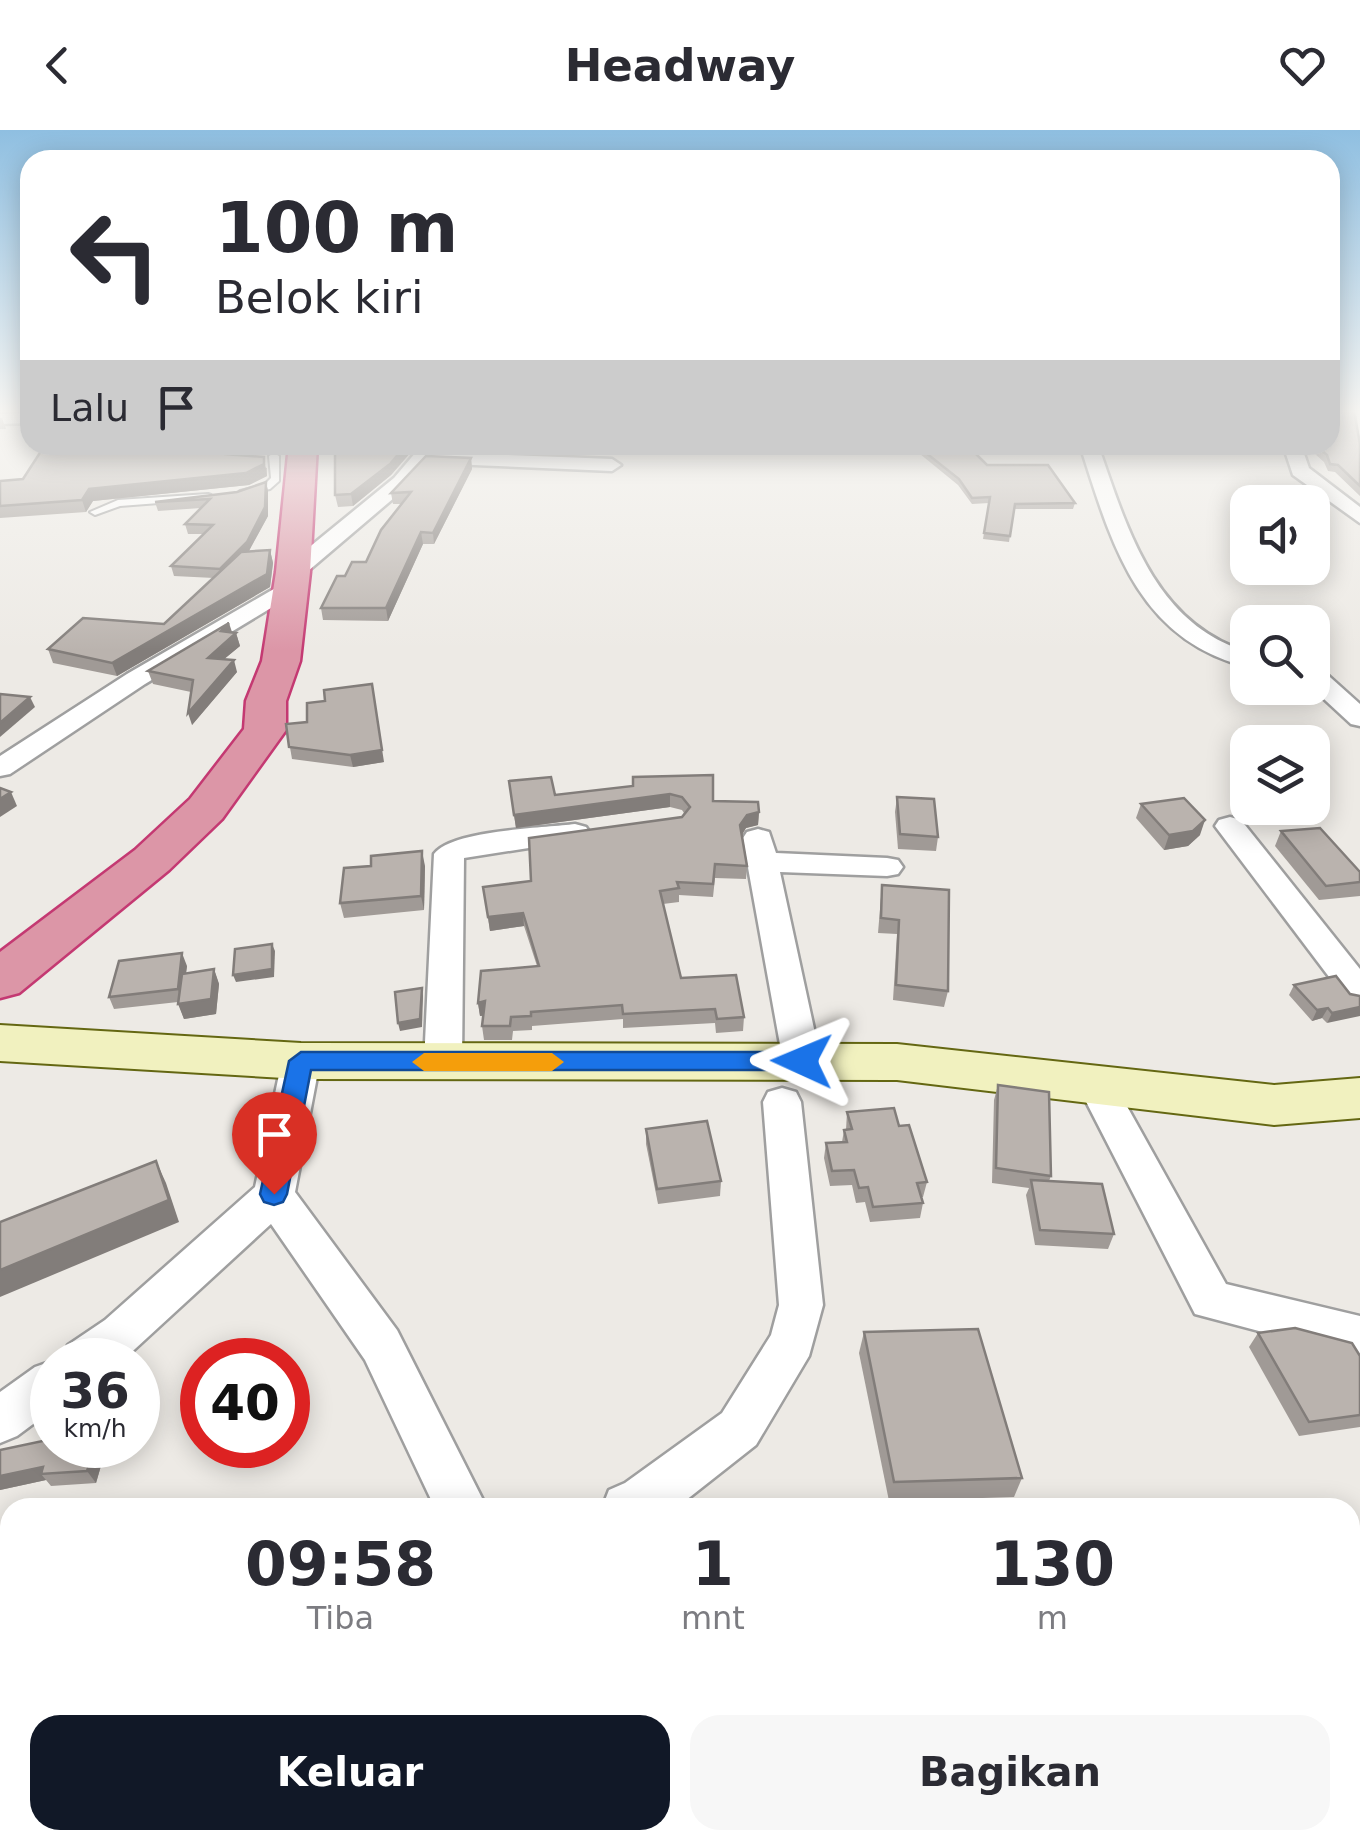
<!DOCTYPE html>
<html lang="id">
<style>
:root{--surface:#fff;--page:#f7f7f7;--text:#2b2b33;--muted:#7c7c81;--accent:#111827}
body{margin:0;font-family:"DejaVu Sans",sans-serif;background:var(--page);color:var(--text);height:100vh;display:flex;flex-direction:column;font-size:38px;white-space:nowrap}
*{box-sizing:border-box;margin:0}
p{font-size:32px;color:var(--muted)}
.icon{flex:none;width:55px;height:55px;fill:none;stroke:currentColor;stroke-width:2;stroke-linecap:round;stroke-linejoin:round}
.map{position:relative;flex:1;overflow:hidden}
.sheet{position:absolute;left:0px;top:1368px;width:1360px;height:352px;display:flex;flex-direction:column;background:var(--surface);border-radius:30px 30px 0 0;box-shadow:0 5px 25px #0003}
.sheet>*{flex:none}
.banner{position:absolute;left:20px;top:20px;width:1320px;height:305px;border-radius:30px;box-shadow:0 5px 25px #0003;background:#fff;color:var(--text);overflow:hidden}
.controls{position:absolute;left:1230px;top:355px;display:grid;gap:20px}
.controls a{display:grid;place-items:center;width:100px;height:100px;border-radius:20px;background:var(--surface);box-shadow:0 5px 25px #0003;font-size:50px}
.speed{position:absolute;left:30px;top:1208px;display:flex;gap:20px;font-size:50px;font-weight:700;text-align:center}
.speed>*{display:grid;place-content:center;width:130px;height:130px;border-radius:50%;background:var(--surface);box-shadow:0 5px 25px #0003;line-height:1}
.speed small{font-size:25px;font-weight:400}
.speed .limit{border:15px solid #d22;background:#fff;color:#111}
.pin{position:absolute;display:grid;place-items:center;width:85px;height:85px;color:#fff;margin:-102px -42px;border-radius:50% 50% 50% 0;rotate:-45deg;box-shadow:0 0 10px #0007}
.pin .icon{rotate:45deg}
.me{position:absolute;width:110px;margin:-55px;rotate:271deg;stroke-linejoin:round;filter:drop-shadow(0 0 8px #0008)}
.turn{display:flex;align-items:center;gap:35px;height:210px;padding:0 30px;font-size:45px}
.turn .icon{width:130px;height:130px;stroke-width:2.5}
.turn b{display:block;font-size:70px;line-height:85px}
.then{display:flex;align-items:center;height:95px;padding:0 30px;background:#0003;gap:20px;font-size:38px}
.eta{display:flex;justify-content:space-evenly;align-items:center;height:170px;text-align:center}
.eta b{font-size:60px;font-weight:600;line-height:70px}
.button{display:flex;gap:20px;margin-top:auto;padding:20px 30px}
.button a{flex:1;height:115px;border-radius:30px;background:var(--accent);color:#fff;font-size:40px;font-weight:600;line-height:115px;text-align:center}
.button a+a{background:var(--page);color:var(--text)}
header{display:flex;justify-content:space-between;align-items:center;height:130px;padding:0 30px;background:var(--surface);font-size:45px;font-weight:600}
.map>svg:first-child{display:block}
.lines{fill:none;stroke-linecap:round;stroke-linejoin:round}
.lane-casing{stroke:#9f9f9f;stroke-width:4}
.street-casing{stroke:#9f9f9f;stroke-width:5}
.secondary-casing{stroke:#646712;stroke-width:4}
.highway-casing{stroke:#c43972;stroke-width:5}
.lane{fill:#fff;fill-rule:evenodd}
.street{fill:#fff;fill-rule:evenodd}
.secondary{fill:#f1f1bf;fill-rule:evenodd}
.highway{fill:#dc96a7;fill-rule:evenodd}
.wall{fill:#a09a96}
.shaded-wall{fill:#827d7a}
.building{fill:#bab3ae;stroke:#827d7a;stroke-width:2.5}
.route{fill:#1a73e8;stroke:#114b97;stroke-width:2.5}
.slow{fill:#f59e0b}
</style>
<header><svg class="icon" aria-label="back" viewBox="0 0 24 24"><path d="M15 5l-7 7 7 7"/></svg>Headway<svg class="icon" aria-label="heart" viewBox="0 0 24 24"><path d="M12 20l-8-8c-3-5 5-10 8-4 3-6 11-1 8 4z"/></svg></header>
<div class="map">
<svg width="1360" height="1718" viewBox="0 0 1360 1718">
<rect width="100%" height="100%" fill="#edeae5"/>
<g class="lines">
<g class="lane-casing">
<g id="lane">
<path d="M274,323l5,3v25l-9,8 -30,6v-4l24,-6 7,-7 -2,-22z"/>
<path d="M208,364l3,1v4l-91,7 -25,9 -5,-3 28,-12z"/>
</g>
</g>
<g class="street-casing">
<g id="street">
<path d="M30,283v10l-30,1v-10z"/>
<path d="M422,315h18l-5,7 177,7 9,6 -9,6 -186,-8 -18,23 -107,91h-16l-3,-5 3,-5 109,-89z"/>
<path d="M1080,315h18c29,83 56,179 150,207v15c-111,-27 -137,-125 -168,-222z"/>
<path d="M1283,315h18l8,23 51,39v16l-67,-48z"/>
<path d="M291,449l11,7 -3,5 -154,93 -135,90 -10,2v-20l127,-82z"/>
<path d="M1312,537l9,2 39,35v22l-9,-2 -39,-36z"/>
<path d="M1230,687l11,3 119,149v36l-12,-3 -133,-176 4,-6z"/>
<path d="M575,694l11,3 4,6 -4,6 -122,19 -2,205 -6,10 -13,4 -13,-4 -6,-10 10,-209c17,-24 110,-26 141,-30z"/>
<path d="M758,699l11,3 7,21 111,5 11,2 5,7 -5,7 -11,2 -107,-4 41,189 -6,10 -13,4 -13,-4 -6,-10 -36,-199 -4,-24 4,-6z"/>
<path d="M301,917l13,4 6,10 -25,131 102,138 90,178h-52l-70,-148 -94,-136 -148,136h-61l6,-15 37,-25 150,-133 27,-126 6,-10z"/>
<path d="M1096,940l13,4 117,210 134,32v42l-165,-44 -118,-230 6,-10z"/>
<path d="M782,958l14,4 5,10 22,203 -14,51 -53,89 -80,63h-74l7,-18 16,-7 97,-70 49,-78 8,-30 -16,-203 5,-10z"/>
<path d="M52,1231v49l-35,26 -17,7v-51l35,-25z"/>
</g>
</g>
<g class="secondary-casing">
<path id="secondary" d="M0,895l301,18 596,1 377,41 86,-7v40l-86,7 -377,-45 -596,-1 -301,-18z"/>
</g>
<g class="highway-casing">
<path id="highway" d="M289,315h28l-7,127 -10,89 -14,40v29l-64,89 -53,51 -150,123 -19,5v-46l135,-102 55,-51 54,-70 2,-28 16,-40 14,-89z"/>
</g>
<use href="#lane" class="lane"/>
<use href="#street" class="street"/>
<use href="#secondary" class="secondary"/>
<use href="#highway" class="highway"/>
</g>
<g class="wall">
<path d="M0,288h2l4,11h-6z"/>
<path d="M1360,314v52l-25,-24 -7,-1 -4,-9 -19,-17z"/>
<path d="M45,315h209l-1,7 -28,2 42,14v8l-18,9 -156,16 -7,11 -86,6v-37l23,-2z"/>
<path d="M335,315h82l-26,30 -38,31 -15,1 -3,-12z"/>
<path d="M441,315h40l-2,5 -37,-1z"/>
<path d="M909,315h58l20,20 88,38 -2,6h-59l-5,33 -26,-3 6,-36 -17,1 -14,-19z"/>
<path d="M1227,315h55l-2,4 -52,-2z"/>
<path d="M471,328l1,11 -38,75h-11l-35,77 -65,-1 -2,-12 24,-32 21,-14 36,-58h-9l-2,-11z"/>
<path d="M266,352l2,9v25l-20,36 22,-2 3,13 -3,24 -153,89 -64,-13 -5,-14 116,-25 50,-46 -40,-2 -3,-10 33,-32h-16l-3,-10 16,-16 -43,3 -3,-9 82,-10z"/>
<path d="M232,503h4l4,13 -16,13 13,13 -45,53 -1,-33 -38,-8 -5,-13z"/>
<path d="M286,594l98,38 -31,5 -61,-8z"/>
<path d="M509,651l46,14 78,-9 80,15 46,11 -1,13 -12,3 -4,7 5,31 -1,13 -31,-1 -2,19 -34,-2v7l-16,2 18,74 63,39 -1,14 -27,2 -1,-10 -92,5v-9l-91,7v4l-19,1 -1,9h-28l-2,-14 2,-10h-4l-2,-13 59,-37 -13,-40 -34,5 -7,-44 48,-6 151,-64 2,-4 -2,-3 -12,-3 -154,21z"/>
<path d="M897,667l41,40 -2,14 -38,-2 -3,-37z"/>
<path d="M1141,674l59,31 -12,11 -24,4 -28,-32z"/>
<path d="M1281,701l79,41v24l-41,4 -44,-54z"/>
<path d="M425,736l-1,44 -80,8 -4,-15z"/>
<path d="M882,755l66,106 -4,16 -51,-7 4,-66 -19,-1z"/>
<path d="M187,836l-1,7 28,-4 5,15 -3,30 -32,5 -6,-17 -64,7 -5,-12z"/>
<path d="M1294,855l56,9 -23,29 -5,-5 -10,3 -23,-26z"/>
<path d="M998,955l53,91 -2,5 65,53 -6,15 -73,-4 -9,-50 3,-7 -37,-5 2,-83z"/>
<path d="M847,982l52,14 28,56 -4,15h-2l2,6 -3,15 -50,4 -5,-20 -9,1 -4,-18 -22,1 -6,-28 2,-15 16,-1 2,-12h2z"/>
<path d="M646,999l75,52 -1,15 -62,8 -12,-60z"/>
<path d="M864,1202l158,146 -8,19 -125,4 -30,-148z"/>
<path d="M1258,1203l102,23v71l-61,9 -50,-89z"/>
<path d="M107,1315l-11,38 -45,3 -5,-6 -46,10v-40z"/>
</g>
<g class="shaded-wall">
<path d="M322,315h11l-9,9z"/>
<path d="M406,315h11l-26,30 -38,31 -2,-12z"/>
<path d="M264,327l3,19 -18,9 -156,16 -7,11 -4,-12 7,-11z"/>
<path d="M471,328l1,11 -38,75 -1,-11z"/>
<path d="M266,352l2,9v25l-19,35 -26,27 -3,-9z"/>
<path d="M421,402l2,12 -35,77 -2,-13z"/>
<path d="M270,420l3,13 -3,24 -153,89 -5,-13z"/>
<path d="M229,493l4,12 -12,-4z"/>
<path d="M236,503l4,13 -29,24 -3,-12z"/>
<path d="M234,530l3,12 -45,53 -4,-12z"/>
<path d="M372,554l12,78 -31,5 -3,-12z"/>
<path d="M30,567l5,10 -35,30v-14z"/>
<path d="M11,662l6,14 -17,11v-18z"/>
<path d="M670,664v13l-154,21 -2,-13z"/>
<path d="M759,682l-1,13 -12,3 -7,11 1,-14 7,-10z"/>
<path d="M1205,690l-5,15 -12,11 -24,4 5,-15z"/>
<path d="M422,721l3,15 -1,44 -3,-14z"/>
<path d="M523,783l1,13 -34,5 -2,-14z"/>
<path d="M272,814l3,7 -1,26 -38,5 -3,-7z"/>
<path d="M182,823l5,13 -5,36 -4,-13z"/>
<path d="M214,839l5,15 -3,30 -32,5 -6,-15z"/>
<path d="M422,858l1,8 -1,31 -22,4 -2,-8z"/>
<path d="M485,871l3,14 -8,1 -2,-13z"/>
<path d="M1360,877v9l-33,7 5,-10z"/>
<path d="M1328,878l-6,10 -10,3 5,-11z"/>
<path d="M156,1031l10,22 13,39 -179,75v-27z"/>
<path d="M125,1219l6,11h-10z"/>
<path d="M95,1315h12l-11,38 -9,-12z"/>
<path d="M43,1337l-2,7 5,6 -46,10v-14z"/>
</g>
<g class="building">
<path d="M1330,280h24l6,34v42l-22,-21 -8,-1 -3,-9 -12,-10h15z"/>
<path d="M45,315h175l5,9 39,3v7l-18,9 -157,16 -7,11 -82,6v-25l23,-2z"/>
<path d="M335,315h71l-16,19 -39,30 -16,1z"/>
<path d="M916,315h51l20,20h61l27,38 -60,1 -5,32 -26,-3 6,-36 -18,1 -13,-19z"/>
<path d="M426,326l45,2 -38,75 -12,-1 -35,76h-65l16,-32h8l7,-14h14l15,-32 30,-38 -20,1z"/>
<path d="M266,352l-1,25 -18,35 -27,27 -49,-3 42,-41 -28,-1 25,-25 -55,3 82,-10z"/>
<path d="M270,420l-3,24 -155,89 -64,-14 35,-31 81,6 77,-72z"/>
<path d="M229,493l-8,8 15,2 -28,25 26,2 -46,53 5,-33 -45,-9z"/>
<path d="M372,554l10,66 -32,5 -61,-8 -3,-23 21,-2v-19l18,-2 -1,-11z"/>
<path d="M0,564l30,3 -30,26z"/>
<path d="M713,645v26l45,1 1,10 -12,3 -7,10 7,41 -32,-2 -2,20 -36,-2 2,6 -19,3 21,87 55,-3 8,42 -27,2 -2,-10 -92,5 -1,-9 -91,7v4l-20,1 -1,9h-28l3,-25 -7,2 3,-32 58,-5 -16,-53 -35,4 -5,-30 48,-6 -2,-43 153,-21 8,-10 -8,-10 -12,-3 -156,21 -5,-34 42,-4 4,18 78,-9v-9z"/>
<path d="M0,658l11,4 -11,7z"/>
<path d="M897,667l37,2 4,38 -38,-3z"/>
<path d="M1184,668l21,22 -12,11 -24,4 -28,-31z"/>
<path d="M1320,698l40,44v10l-34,4 -45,-55z"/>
<path d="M422,721l-1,45 -81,7 4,-35 27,-2v-10z"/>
<path d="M882,755l67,5 -1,101 -52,-6 3,-65 -18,-2z"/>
<path d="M272,814v25l-39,6 2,-26z"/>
<path d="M182,823l-4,36 -69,8 10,-36z"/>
<path d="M214,839l-3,30 -33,5 4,-30z"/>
<path d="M1336,846l14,18 10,2v11l-28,6 -4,-5 -11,2 -23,-25z"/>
<path d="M422,858l-2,31 -22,4 -3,-31z"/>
<path d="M998,955l51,7 2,84 -55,-8z"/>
<path d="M894,978l5,18 10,-1 18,57 -10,1 6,20 -50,4 -5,-20 -9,1 -5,-18 -22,1 -6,-28 21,-1 -3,-12 8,-1 -5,-17z"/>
<path d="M707,991l14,60 -64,8 -11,-60z"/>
<path d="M156,1031l13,39 -169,70v-48z"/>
<path d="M1031,1050l71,4 12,50 -74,-4z"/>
<path d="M1295,1198l57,15 8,13v59l-51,7 -51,-89z"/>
<path d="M978,1199l44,149 -128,4 -30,-150z"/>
<path d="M125,1219l-4,11h-42l3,-9z"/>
<path d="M52,1309v6h43l-8,26 -46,3 2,-7 -43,9v-26z"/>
</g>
<linearGradient id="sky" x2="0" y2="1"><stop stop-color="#8fbfe1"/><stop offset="0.54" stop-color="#f7f6f3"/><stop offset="1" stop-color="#f7f6f3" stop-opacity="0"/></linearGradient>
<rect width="1360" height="521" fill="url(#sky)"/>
<path class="route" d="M301,922h501l13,9 -13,9h-491l-24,124 -4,8 -9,3 -10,-3 -4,-8 29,-133z"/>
<path class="slow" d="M424,923h128l12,9 -12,9h-128l-12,-9z"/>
</svg>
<div class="controls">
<a><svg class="icon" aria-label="sound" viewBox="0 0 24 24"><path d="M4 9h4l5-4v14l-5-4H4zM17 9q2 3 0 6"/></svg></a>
<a><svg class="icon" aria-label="search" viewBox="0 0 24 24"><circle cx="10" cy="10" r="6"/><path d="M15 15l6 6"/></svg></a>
<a><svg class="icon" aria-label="layers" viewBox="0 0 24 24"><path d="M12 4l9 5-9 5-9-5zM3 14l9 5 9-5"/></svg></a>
</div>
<div class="speed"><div>36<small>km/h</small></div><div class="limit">40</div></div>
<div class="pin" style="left:274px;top:1064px;background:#d93025"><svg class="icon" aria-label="arrive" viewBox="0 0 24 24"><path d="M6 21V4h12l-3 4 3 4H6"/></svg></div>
<svg class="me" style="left:802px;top:931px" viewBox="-20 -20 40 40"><path d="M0-17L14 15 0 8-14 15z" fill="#1a73e8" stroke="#fff" stroke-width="4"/></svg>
<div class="banner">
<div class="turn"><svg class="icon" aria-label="left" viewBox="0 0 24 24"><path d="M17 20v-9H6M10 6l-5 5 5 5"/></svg><div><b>100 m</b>Belok kiri</div></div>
<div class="then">Lalu<svg class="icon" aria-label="arrive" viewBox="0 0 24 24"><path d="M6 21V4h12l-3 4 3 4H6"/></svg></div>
</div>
<section class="sheet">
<div class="eta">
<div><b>09:58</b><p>Tiba</p></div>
<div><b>1</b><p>mnt</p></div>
<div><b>130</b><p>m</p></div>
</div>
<div class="button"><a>Keluar</a><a>Bagikan</a></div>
</section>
</div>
